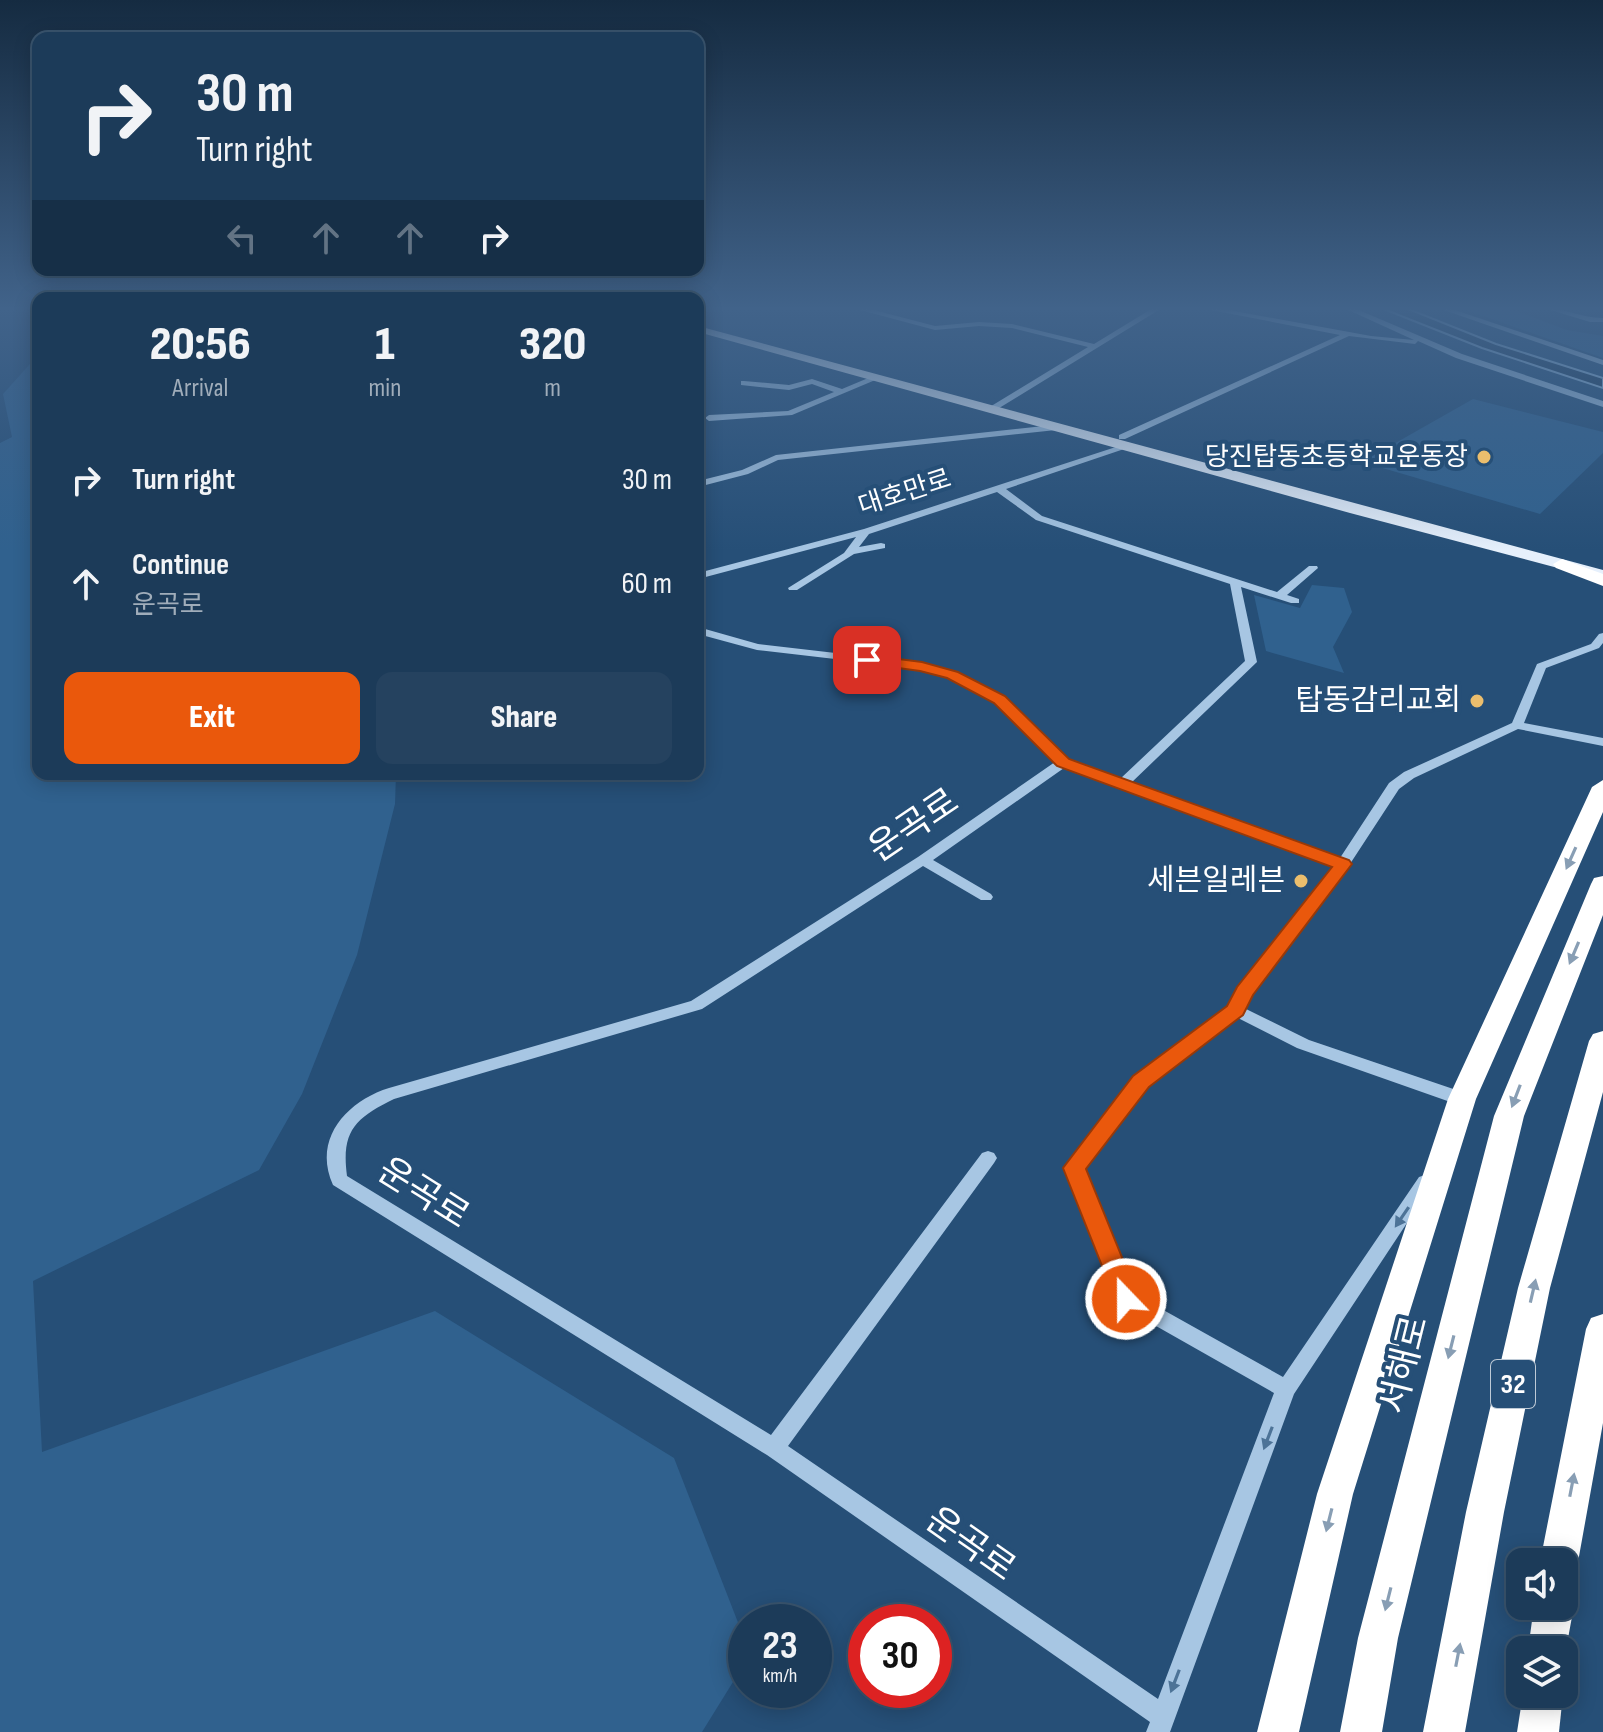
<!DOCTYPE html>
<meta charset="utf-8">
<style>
:root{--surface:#1c3b59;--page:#25425f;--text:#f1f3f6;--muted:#a0adba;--line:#3a556f;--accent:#ea580c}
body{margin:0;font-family:"Sofia Sans Condensed","Noto Sans KR",sans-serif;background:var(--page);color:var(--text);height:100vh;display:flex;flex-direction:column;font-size:30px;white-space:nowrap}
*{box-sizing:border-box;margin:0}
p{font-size:26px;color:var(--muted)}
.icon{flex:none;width:44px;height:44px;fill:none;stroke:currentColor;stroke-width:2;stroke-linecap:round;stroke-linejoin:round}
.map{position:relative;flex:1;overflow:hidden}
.drawer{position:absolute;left:32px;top:292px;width:672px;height:488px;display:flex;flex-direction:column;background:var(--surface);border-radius:16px;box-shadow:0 4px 20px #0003,0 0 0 2px var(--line)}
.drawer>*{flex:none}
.top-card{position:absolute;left:32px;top:32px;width:672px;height:244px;border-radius:16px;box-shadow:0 4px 20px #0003,0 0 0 2px var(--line);background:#1c3b59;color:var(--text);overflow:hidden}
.controls{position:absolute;left:1506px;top:1548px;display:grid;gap:16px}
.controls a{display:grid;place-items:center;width:72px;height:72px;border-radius:16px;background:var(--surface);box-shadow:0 4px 20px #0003,0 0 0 2px var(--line);font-size:40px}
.speed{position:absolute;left:728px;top:1604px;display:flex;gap:16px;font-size:40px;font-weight:700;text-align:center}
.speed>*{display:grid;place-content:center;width:104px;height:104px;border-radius:50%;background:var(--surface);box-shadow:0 4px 20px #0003,0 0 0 2px var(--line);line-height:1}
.speed small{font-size:20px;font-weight:400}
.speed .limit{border:12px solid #d22;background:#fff;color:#111}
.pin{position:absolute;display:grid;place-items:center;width:68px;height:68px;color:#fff;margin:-34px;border-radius:16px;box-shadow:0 4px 12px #0006}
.me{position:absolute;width:88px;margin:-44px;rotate:338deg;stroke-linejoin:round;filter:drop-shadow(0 0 6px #0008)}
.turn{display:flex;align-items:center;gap:28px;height:168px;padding:0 32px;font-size:36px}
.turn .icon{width:104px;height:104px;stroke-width:2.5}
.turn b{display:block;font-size:56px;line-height:68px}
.lanes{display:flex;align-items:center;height:76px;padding:0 32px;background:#0003;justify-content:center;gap:40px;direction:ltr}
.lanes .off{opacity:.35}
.eta{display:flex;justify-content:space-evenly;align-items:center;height:136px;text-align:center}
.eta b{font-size:48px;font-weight:800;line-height:56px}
.primary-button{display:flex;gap:16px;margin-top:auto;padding:16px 32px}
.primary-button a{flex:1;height:92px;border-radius:16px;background:var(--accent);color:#fff;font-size:32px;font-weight:800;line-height:92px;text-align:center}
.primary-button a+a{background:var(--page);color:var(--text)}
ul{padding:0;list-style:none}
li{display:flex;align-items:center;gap:24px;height:104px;padding:0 32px}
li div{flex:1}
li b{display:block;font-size:30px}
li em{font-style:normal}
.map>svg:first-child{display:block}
.green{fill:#30618e}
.water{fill:#1a3958;stroke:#9cc2e3;stroke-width:2}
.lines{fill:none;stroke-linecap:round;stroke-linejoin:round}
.minor{fill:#a7c6e3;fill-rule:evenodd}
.major{fill:#e6f0fc;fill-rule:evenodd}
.highway{fill:#fff;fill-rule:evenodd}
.oneway{fill:#889eb4}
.oneway2{fill:#4d7397}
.route{fill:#ea580c;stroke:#983908;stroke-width:2}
.poi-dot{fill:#ebbe6d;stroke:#264f77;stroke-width:3}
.labels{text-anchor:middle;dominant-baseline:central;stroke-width:8;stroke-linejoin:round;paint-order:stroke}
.far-poi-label{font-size:26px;fill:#fff;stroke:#264f77;text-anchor:end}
.far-street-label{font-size:26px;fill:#fff;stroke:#264f77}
.shield{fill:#264f77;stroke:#becad6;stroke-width:2}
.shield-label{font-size:28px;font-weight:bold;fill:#fff}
.poi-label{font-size:30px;fill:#fff;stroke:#264f77;text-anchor:end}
.near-street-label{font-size:36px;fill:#fff;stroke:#264f77}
</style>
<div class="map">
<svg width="1603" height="1732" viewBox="0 0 1603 1732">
<rect width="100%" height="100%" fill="#264f77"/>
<g class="green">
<path d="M1461,308h47l59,22 36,6v22z"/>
<path d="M38,355v419h358l-1,30 -38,151 -55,139 -43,76 -226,111 9,171 393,-141 239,147 72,185v18l-44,71h-702v-1289l12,-6 -9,-43z"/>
<path d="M1473,399l130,33v21l-63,61 -178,-52z"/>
<path d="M1312,585l32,3 8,24 -19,35 11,26 -78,-22 -12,-56 46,13z"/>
</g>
<path class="water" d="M1381,308h25l90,36 107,34v10l-121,-40z"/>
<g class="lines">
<g class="minor">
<path d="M853,308h13l69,18 44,-4 33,2 82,20 59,-36h9l-171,105 -4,-3 1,-2 100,-61 -76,-19 -33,-2 -44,4z"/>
<path d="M1201,308h17l153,28 43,4 -70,-32h10l108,46 141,47v6l-147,-49 -38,-17 -3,3 -66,-8 -224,103h-6v-4l221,-100z"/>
<path d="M1438,308h11l154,52v5z"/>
<path d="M1544,308c20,0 38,10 59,10v4h-13z"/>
<path d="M873,376l7,2 -88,37 -83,6 -4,-3 4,-3 79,-4 46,-19 -22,-8 -23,6 -48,-5v-4h3l45,4 23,-6 30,10z"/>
<path d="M1053,425l4,3 -1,2 -278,30 -30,14 -50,13v-6l44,-11 34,-15z"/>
<path d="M1122,445l8,2 -124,42 36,27 235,76 32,-26h8l1,2 -31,27 12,4v4h-8l-50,-16 16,75 -126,121 209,75 49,-75 15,-11 108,-49 25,-59 54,-20 8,-10 4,-1v10l-4,5 -53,20 -22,55 79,15v8l-85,-17 -104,49 -15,11 -51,78 -98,128 -6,13 65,32 159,54 2,5 -2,5 -6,1 -6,-1 -159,-56 -61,-31 -89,69 -64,83 50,124 150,84 136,-200 6,-2 6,2 3,5 -140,212 -124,338h-24l4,-10 -383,-267 -434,-270c-21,-46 14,-84 56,-97l302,-87 227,-144 137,-95 -59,-59 -48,-26 -27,-8 -164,-19 -59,-16v-7l60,17 164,19 34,10 48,24 64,63 52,19 125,-118 -15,-77 -194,-64 -39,-28 -128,42 -10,13 22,-4 4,1v4l-31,6 -57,36h-8l-1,-2 56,-35 12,-16 -158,42v-6l166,-44zM1064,768l270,98 -95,122 -10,18 -94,72 -70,90 54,137 155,88 -116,306 -370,-253 206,-283 3,-5 -3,-5 -6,-2 -6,2 -211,282 -424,-259c-6,-45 8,-58 47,-77l308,-90 221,-143 58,34h10l2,-3 -2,-3 -58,-34z"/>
</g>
<path class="major" d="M698,326l905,244v10l-253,-67 -652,-181z"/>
<g class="highway">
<path d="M1562,559l41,15v12l-47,-18 -3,-4z"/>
<path d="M1603,780v32l-127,287 -123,395 -54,238h-42l60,-238 131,-395 144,-312z"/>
<path d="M1603,876v39l-79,201 -126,522 -16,94h-42l18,-94 136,-522 97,-232 3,-6z"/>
<path d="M1603,1031v61l-53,196 -46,224 -39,220h-42l43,-220 52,-224 71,-247 4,-7z"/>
<path d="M1603,1314v109l-25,139 -5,14 -9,3v-17h-24l46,-233 5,-11z"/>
<path d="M1564,1591l4,1 6,14 -10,54v-10h-36l6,-44h30z"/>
<path d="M1523,1694h40l-4,38h-42z"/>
</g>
</g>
<defs><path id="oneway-solid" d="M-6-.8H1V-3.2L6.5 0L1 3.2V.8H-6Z" transform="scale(2)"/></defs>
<g class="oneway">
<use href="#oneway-solid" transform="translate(1571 858) rotate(114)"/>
<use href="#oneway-solid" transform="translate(1574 953) rotate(113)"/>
<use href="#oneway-solid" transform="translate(1516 1096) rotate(111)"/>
<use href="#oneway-solid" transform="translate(1533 1291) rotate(-77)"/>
<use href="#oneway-solid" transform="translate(1451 1347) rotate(104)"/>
<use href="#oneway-solid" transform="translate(1572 1485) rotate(-79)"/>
<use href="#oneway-solid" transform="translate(1329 1520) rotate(104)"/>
<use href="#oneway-solid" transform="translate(1388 1599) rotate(104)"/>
<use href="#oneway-solid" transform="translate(1458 1655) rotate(-79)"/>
</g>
<g class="oneway2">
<use href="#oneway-solid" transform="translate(1402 1217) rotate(124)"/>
<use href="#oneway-solid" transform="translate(1268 1438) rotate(111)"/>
<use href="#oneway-solid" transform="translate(1175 1681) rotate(111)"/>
</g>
<linearGradient id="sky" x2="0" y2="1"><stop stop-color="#152b41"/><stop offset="0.56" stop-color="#41638a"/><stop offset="1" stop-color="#41638a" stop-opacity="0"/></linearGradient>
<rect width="1603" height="551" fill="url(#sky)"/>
<path class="route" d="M867,655l55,7 36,10 47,24 64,63 280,101 3,4 -99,131 -10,20 -94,72 -63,82 53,130 -4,7 -9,4 -8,-4 -55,-138 70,-92 94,-70 10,-19 95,-120 -275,-101 -63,-63 -47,-25 -27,-7 -58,-8 -3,-3z"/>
<g class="poi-dot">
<circle cx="1484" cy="457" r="8"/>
<circle cx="1477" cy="701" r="8"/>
<circle cx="1301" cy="881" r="8"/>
</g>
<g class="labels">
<g class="far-poi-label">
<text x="1468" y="457">당진탑동초등학교운동장</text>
</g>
<g class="far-street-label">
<text transform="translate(905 493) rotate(-18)">대호만로</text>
</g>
<rect class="shield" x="1491" y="1360" width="44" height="48" rx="6"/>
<g class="shield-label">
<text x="1513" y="1384">32</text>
</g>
<g class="poi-label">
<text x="1461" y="701">탑동감리교회</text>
<text x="1285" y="881">세븐일레븐</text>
</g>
<g class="near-street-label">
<text transform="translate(914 826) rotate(-34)">운곡로</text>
<text transform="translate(423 1194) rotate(32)">운곡로</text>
<text transform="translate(1405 1365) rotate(-76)">서해로</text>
<text transform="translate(970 1545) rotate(35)">운곡로</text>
</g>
</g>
</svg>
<div class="controls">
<a><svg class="icon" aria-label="sound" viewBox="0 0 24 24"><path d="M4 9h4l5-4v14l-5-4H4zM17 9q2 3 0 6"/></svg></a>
<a><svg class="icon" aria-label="layers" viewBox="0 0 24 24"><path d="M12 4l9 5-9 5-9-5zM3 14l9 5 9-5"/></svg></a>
</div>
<div class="speed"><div>23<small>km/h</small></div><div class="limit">30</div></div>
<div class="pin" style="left:867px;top:660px;background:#d93025"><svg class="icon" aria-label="arrive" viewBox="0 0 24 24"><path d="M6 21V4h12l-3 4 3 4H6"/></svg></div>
<svg class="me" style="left:1126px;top:1299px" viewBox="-20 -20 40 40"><circle r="17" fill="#ea580c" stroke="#fff" stroke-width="3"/><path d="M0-11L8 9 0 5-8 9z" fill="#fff"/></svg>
<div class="top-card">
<div class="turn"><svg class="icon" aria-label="right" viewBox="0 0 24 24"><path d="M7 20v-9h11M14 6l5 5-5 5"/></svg><div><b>30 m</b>Turn right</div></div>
<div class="lanes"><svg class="icon off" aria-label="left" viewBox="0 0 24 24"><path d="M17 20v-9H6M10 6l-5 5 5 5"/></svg><svg class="icon off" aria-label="ahead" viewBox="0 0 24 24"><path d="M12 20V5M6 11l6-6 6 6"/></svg><svg class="icon off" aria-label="ahead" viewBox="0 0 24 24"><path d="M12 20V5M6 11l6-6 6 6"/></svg><svg class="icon" aria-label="right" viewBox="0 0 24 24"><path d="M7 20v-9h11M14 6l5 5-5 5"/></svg></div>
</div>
<section class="drawer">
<div class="eta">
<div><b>20:56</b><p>Arrival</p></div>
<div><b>1</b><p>min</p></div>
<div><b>320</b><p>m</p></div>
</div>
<ul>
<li><svg class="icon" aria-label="right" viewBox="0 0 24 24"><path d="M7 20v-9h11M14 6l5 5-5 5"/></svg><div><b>Turn right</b></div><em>30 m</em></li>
<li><svg class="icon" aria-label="ahead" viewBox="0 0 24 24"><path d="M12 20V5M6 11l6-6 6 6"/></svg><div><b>Continue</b><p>운곡로</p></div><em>60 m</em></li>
</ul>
<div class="primary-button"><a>Exit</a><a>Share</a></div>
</section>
</div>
